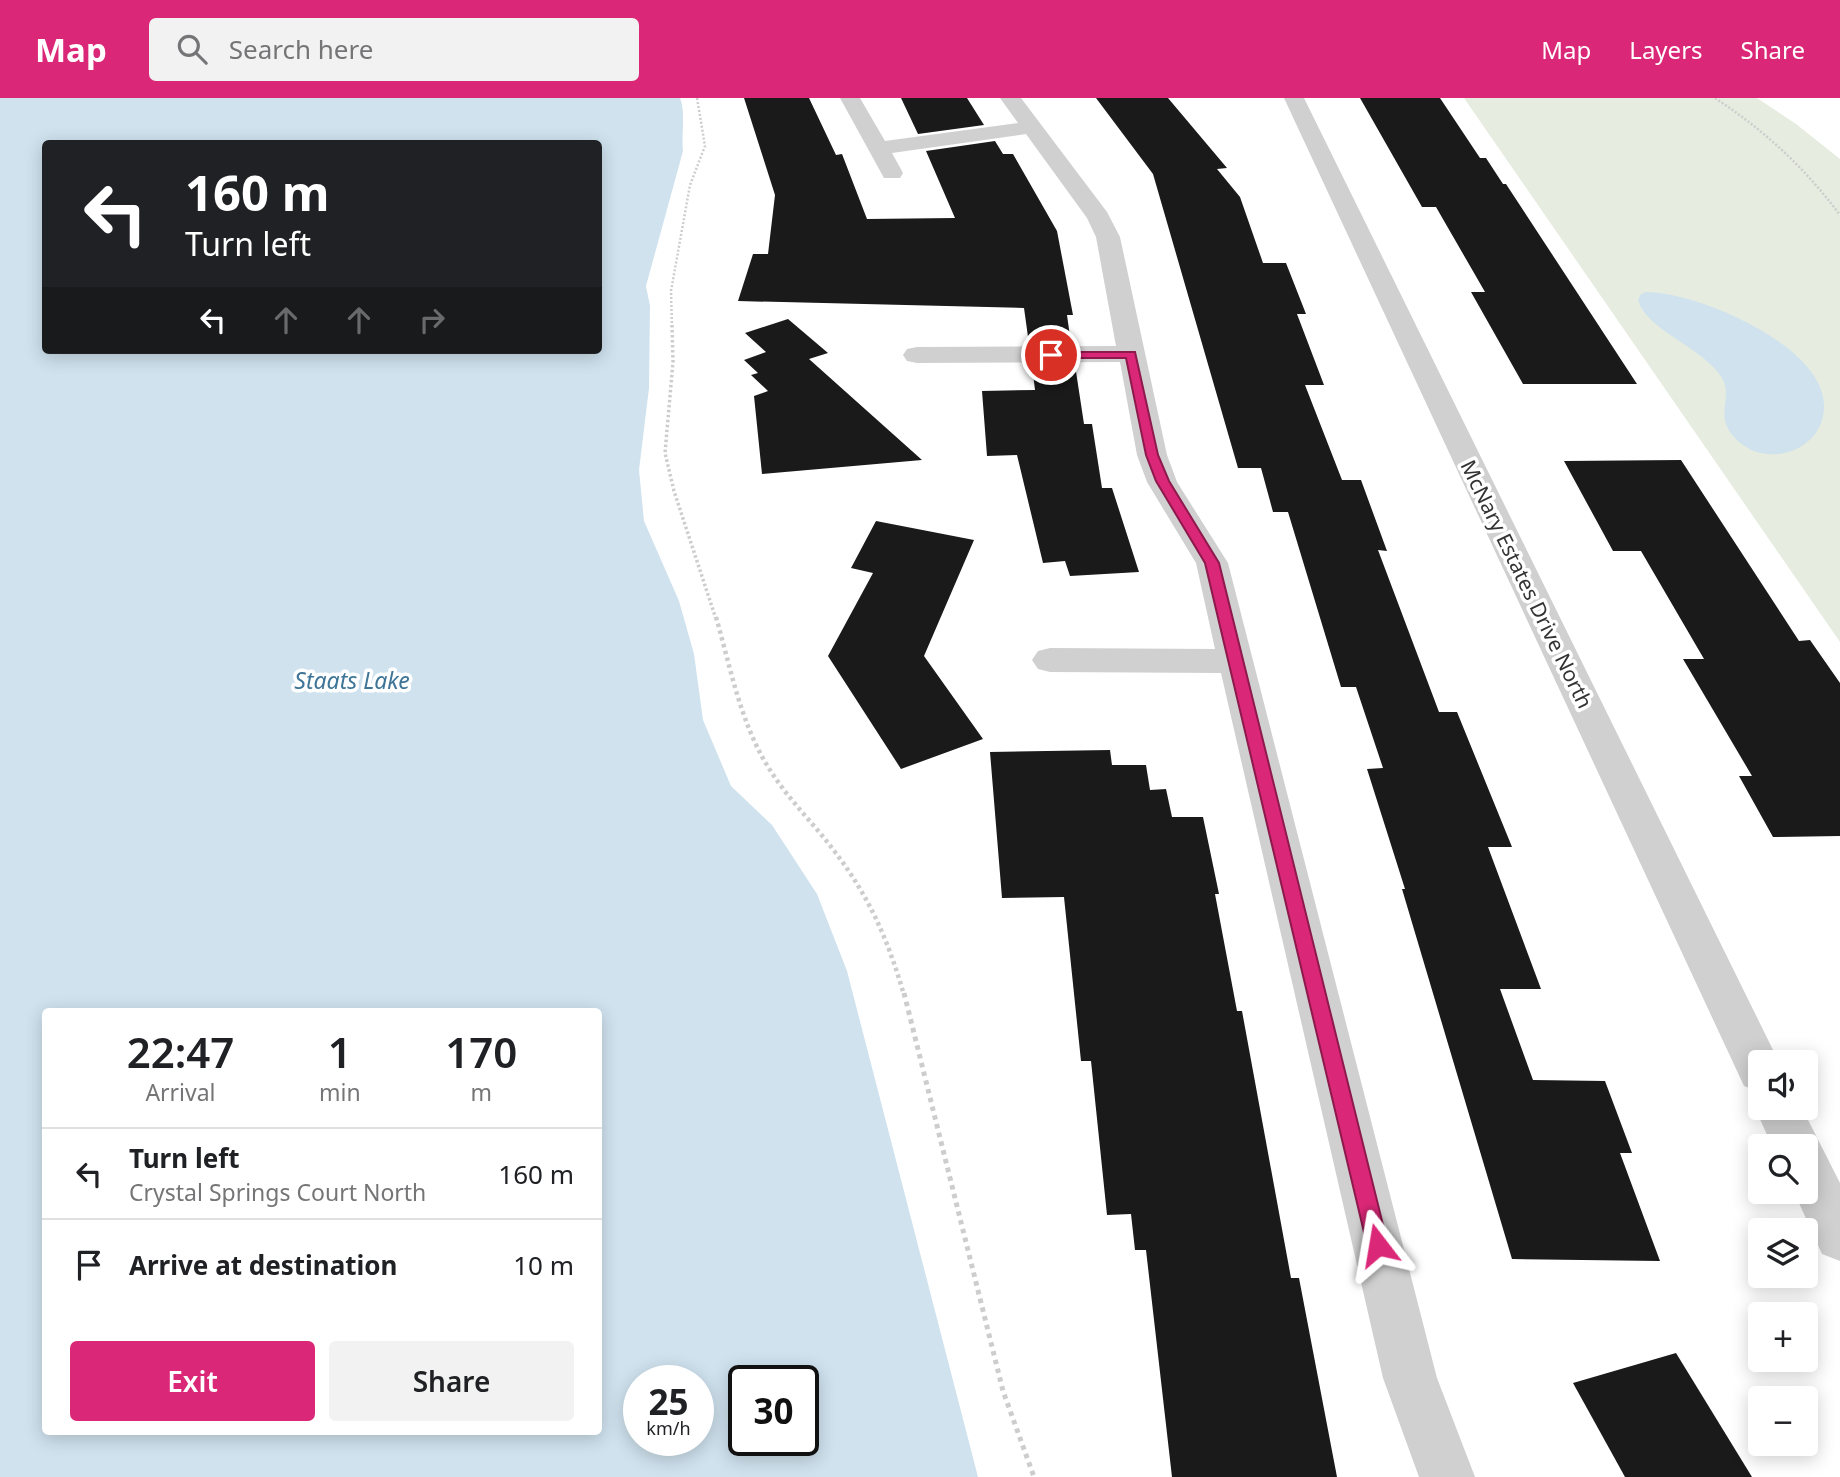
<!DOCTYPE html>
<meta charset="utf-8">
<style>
:root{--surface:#fff;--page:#f2f2f2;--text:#202124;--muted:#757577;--line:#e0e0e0;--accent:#db2777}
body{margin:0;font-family:"Noto Sans",sans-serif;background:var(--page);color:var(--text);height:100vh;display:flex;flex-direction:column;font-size:26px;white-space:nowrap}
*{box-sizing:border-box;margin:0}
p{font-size:23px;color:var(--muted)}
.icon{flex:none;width:38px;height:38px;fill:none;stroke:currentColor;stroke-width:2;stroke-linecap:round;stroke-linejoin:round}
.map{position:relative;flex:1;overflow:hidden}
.sheet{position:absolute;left:42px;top:910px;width:560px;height:427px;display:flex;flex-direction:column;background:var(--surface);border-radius:7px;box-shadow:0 4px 18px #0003}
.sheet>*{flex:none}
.hud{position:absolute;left:42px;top:42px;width:560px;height:214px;border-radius:7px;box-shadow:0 4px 18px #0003;background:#202124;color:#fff;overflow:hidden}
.controls{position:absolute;left:1748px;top:952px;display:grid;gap:14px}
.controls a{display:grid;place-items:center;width:70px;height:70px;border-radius:7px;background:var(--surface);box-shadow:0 4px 18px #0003;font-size:35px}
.speed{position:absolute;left:623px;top:1267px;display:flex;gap:14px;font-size:35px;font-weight:700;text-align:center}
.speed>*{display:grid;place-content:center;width:91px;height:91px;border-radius:50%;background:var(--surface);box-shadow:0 4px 18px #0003;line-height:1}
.speed small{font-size:18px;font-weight:400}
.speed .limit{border:4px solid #111;border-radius:10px;background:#fff;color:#111}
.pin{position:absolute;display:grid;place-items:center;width:60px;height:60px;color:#fff;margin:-30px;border:4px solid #fff;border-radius:50%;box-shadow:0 2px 7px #0007}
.me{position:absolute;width:77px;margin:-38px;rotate:346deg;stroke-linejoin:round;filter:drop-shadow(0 0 5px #0008)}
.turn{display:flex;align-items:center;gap:24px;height:147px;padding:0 28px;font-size:32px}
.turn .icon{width:91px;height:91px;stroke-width:2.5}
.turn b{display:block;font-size:49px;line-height:60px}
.lanes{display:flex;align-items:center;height:66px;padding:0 28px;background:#0003;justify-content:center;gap:35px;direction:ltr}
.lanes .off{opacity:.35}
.eta{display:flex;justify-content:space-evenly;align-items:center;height:119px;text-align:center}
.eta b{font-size:42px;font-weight:600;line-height:49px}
.cta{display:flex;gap:14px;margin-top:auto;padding:14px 28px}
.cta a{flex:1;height:80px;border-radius:7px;background:var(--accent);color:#fff;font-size:28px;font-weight:600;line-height:80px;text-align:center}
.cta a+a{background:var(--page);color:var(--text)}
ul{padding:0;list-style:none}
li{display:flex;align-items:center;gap:21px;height:91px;padding:0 28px;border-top:2px solid var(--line)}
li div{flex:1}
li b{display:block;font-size:26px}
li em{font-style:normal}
header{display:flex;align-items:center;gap:42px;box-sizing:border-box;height:98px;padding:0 35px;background:var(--accent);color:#fff}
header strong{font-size:33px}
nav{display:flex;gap:38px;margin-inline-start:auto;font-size:24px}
.search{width:490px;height:63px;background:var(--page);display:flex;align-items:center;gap:18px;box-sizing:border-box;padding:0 24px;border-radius:7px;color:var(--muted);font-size:26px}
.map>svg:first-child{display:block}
.green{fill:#e6ecdf}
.water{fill:#cfe2ee;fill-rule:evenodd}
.building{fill:#1a1a1a}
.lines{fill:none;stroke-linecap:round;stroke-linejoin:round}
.path-far3{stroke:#cdcdcd;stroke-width:2.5;stroke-dasharray:2 2;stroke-linecap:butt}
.path-far2{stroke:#cdcdcd;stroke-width:3.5;stroke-dasharray:2.5 2.5;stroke-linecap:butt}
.path-far1{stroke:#cdcdcd;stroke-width:4.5;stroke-dasharray:3.5 3.5;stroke-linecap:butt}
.path{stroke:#cdcdcd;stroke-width:5;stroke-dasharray:4.5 4.5;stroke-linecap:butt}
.street{fill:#d0d0d0;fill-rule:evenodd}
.route{fill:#db2777;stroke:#8e194d;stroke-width:2}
.labels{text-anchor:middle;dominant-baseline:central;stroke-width:7;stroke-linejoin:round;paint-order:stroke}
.street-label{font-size:21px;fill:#333;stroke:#fff}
.water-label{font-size:23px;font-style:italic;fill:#3f7597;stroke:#fff}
</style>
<header>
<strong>Map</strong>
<div class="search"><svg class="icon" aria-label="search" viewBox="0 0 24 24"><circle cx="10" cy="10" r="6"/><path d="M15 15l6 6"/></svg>Search here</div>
<nav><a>Map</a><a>Layers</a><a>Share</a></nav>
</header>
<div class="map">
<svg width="1840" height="1379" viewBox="0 0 1840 1379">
<rect width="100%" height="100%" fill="#fff"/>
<path class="green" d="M1464,0h293l39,26 44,35v483z"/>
<g class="water">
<path d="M0,0h680c6,15 1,37 3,53l-37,135 4,20 -1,82 -10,82 5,51 35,80 15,53 9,66 28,66 41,39 45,69 30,77 131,506h-978zM46,46h552v206h-552zM46,914h552v420h-552zM639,1283h59v59h-59zM744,1283h59v59h-59z"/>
<path d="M1646,194c51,0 177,53 178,113 1,46 -59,66 -89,33 -22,-23 -1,-39 -13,-60 -19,-31 -75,-47 -84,-78l3,-6z"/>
</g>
<g class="building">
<path d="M744,0h65l27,57 6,-1 25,65 88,-1 -29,-67 69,-10 8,13h10l44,77 16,84h-6l4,29h-42l-5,-36 -286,-7 15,-47h15l7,-59z"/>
<path d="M901,0h66l17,27 -66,9z"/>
<path d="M1096,0h72l59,70 -10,1 23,28 23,66h23l20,51h-9l27,71h-19l37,95h19l26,71 -9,-1 61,162h18l55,135h-24l53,142h-41l33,91 72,1 27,72h-12l40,108 -148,-2 -110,-370h3l-38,-120 16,-1 -27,-81h-15l-53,-175h-15l-12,-44h-23l-85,-294z"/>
<path d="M1360,0h80l40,60h6l17,26h3l131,200h-114l-52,-92h14l-49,-85h-14z"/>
<path d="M788,221l40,34 -19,6 113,101 -160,14 -8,-78 14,-5 -17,-16 7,-2 -14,-13 22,-8 -21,-19z"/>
<path d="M1032,267h43l9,59h8l10,64h10l27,84 -69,4 -5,-15 -22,2 -26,-108 -30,1 -5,-65 53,-1z"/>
<path d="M1681,362l118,181 11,-1 30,43v153l-67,1 -34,-61h13l-69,-117h21l-63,-108h-28l-49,-90z"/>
<path d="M876,423l98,19 -50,116 59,83 -82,30 -73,-113 45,-83 -22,-5z"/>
<path d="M1110,652l2,15h34l4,25 16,-1 6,28h31l16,77h-4l22,117h5l49,267h8l38,199h-165l-26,-227h-11l-4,-36 -24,1 -16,-154h-10l-17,-164 -62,1 -12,-146z"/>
<path d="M1676,1255l76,124h-127l-52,-94z"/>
</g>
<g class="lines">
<g class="path-far3">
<path d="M1715,0c49,32 90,70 125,117"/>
<path d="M672,229l-1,-36 19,-106 15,-39 -8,-48"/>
</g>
<path class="path-far2" d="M672,227l1,37 -8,91 9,38 42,128"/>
<path class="path-far1" d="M716,519c15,52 25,110 56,156 18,28 43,52 63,79 35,46 53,88 69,143"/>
<path class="path" d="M904,895l99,398 31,86"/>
<g class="street">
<path d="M840,0h20l25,43 133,-18 -18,-25h21l86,114 13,25 47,218 10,27 51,81 209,815 38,99h-56l-36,-99 -162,-705 -171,-1 -12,-3 -6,-9 6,-9 12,-3 165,1 -19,-86 -49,-81 -10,-27 -17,-93 -203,1 -10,-2 -4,-6 4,-6 10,-2 199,-1 -20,-109 -9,-19 -61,-84 -134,19 11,20 -3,5h-16z"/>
<path d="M1284,0h20l472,958 3,6h-19v30l-16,-6z"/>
<path d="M1760,997v13h42l38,75v78l-18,-7 -28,-62h12v-46h-34l-17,-38z"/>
</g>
</g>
<path class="route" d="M1047,254h88l23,103 11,26 50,82 169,682 -3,8 -7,3 -8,-3 -3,-8 -162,-682 -49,-82 -10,-26 -20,-97h-75l-6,-3z"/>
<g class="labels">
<g class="street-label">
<text transform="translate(1527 486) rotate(64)">McNary Estates Drive North</text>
</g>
<g class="water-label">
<text x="352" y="582">Staats Lake</text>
</g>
</g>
</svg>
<div class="controls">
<a><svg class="icon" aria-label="sound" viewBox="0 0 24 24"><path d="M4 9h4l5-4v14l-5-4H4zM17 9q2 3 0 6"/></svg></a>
<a><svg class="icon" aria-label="search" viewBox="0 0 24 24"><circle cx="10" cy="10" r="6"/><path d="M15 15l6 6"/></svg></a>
<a><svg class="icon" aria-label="layers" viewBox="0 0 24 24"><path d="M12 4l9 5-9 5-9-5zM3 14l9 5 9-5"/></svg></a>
<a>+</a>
<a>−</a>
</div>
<div class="speed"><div>25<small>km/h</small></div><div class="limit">30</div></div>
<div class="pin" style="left:1051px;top:257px;background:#d93025"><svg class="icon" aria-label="arrive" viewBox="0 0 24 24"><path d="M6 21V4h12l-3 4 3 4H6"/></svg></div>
<svg class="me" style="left:1378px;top:1147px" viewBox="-20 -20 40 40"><path d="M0-17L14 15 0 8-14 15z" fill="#db2777" stroke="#fff" stroke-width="4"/></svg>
<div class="hud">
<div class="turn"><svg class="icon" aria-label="left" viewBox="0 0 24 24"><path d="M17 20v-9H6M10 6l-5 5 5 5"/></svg><div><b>160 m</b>Turn left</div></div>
<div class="lanes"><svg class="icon" aria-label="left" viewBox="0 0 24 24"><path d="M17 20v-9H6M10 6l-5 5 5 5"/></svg><svg class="icon off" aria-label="ahead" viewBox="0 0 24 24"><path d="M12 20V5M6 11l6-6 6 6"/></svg><svg class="icon off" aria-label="ahead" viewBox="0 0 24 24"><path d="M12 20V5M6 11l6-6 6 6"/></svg><svg class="icon off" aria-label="right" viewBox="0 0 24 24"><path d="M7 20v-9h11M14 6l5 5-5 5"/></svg></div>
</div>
<section class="sheet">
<div class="eta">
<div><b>22:47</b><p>Arrival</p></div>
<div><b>1</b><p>min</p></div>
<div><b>170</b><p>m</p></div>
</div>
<ul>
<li><svg class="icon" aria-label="left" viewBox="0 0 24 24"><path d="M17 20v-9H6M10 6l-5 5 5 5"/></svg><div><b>Turn left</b><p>Crystal Springs Court North</p></div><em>160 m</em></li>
<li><svg class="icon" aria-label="arrive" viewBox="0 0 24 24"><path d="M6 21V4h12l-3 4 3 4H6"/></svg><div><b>Arrive at destination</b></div><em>10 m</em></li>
</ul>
<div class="cta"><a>Exit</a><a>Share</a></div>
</section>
</div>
